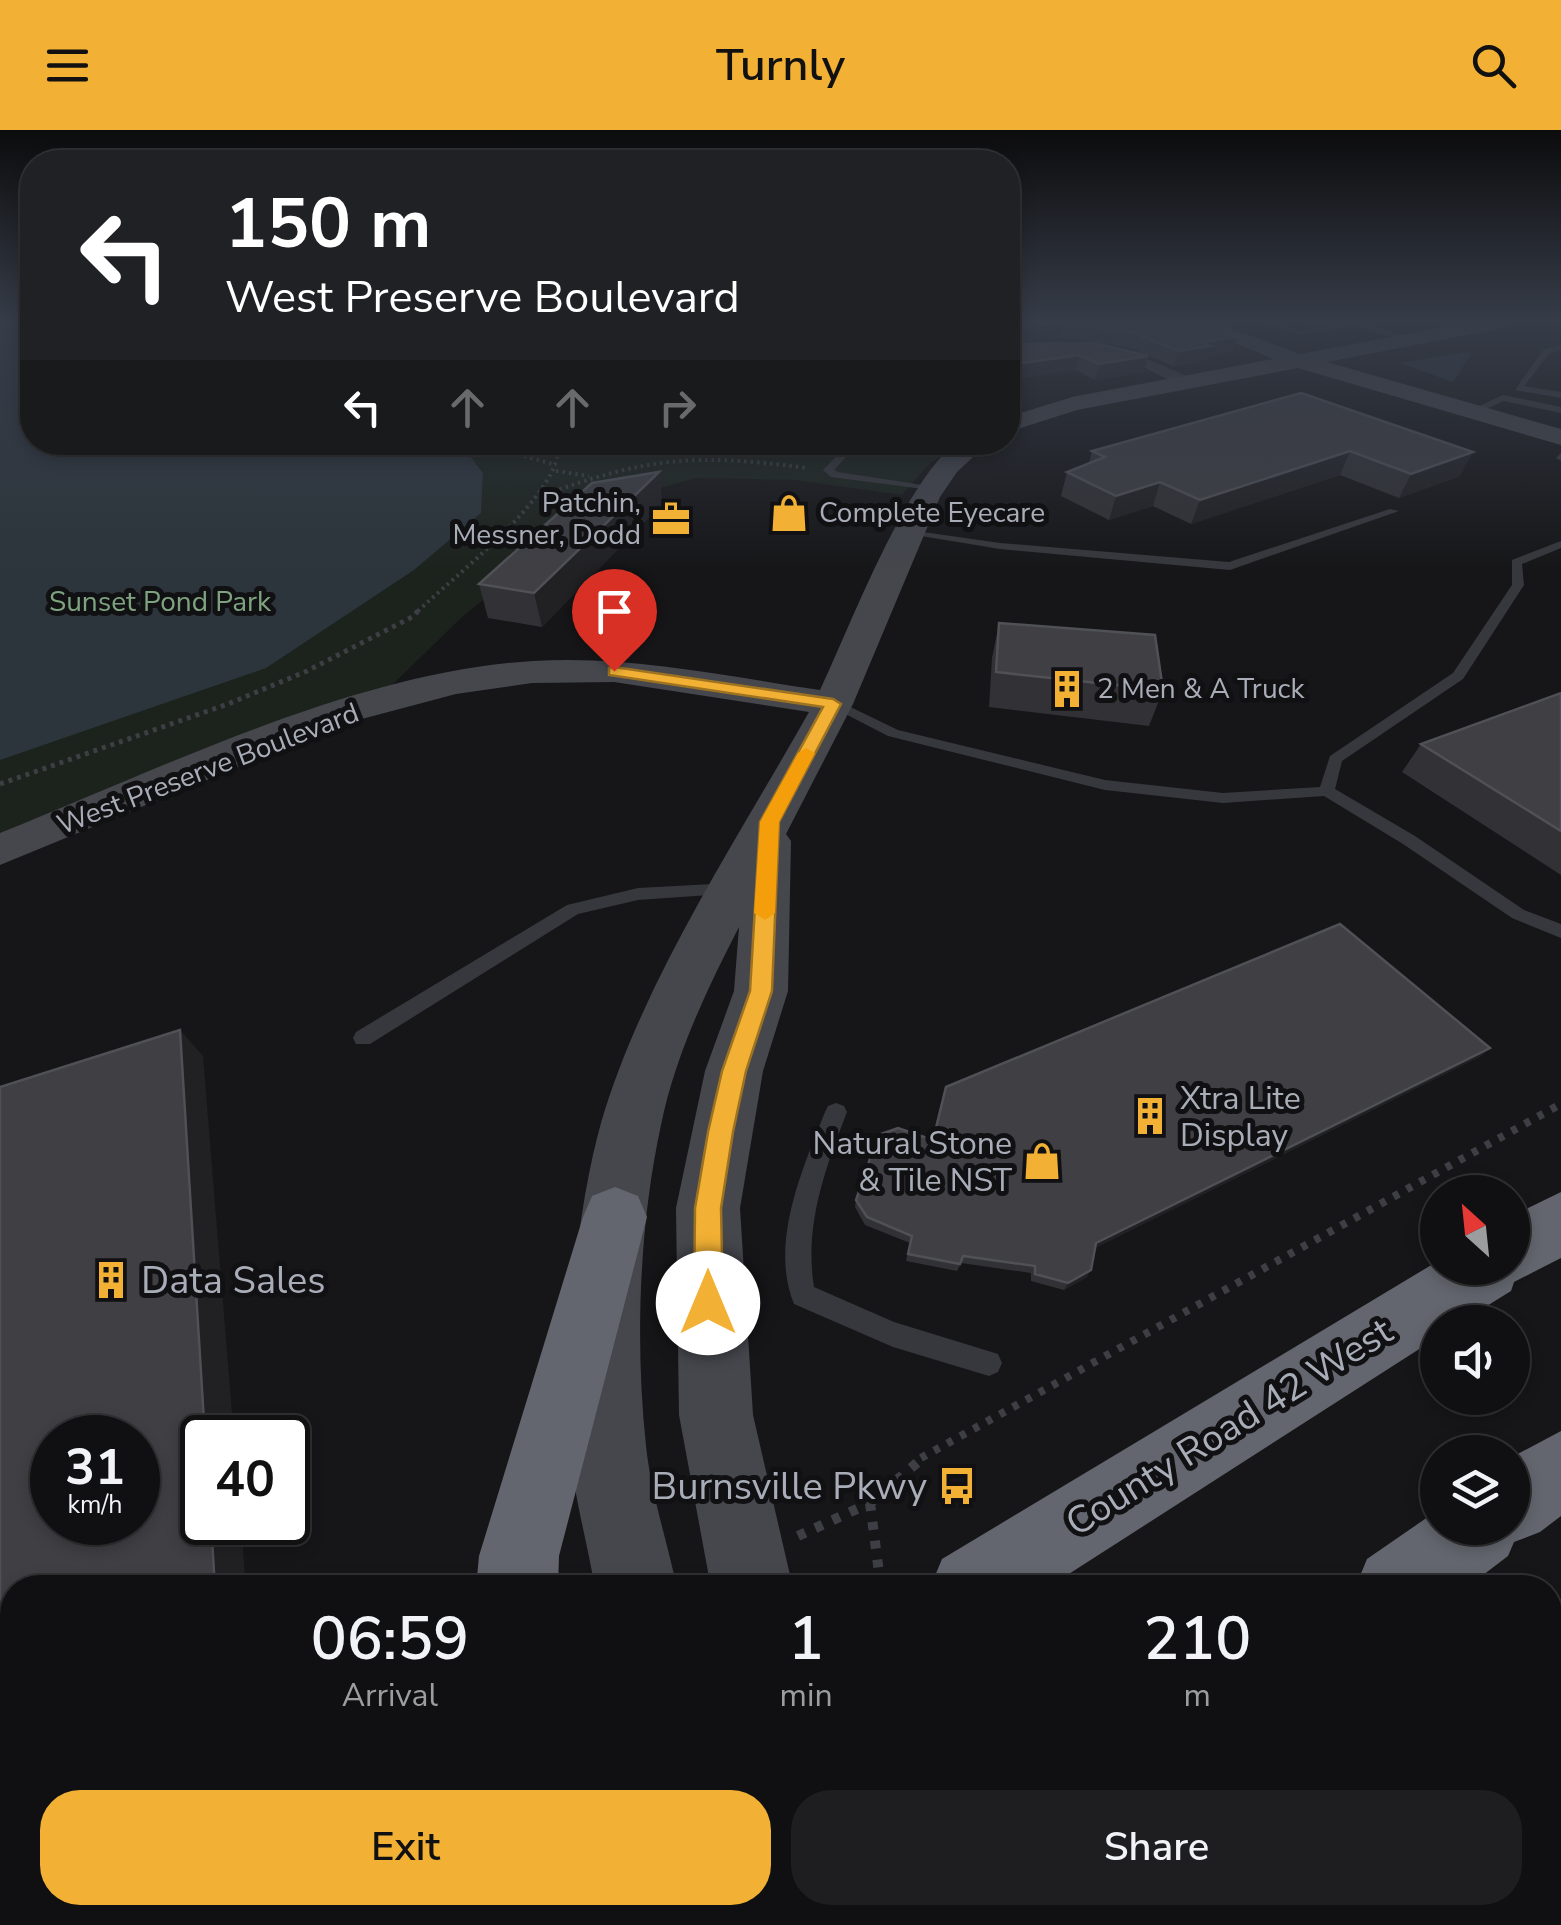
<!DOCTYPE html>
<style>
:root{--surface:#101012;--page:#1e1e20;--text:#f1f3f6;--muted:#9c9d9f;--line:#303032;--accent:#f2b134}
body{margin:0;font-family:"Nunito Sans",sans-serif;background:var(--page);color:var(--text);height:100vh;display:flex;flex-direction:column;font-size:38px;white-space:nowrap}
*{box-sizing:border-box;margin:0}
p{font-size:32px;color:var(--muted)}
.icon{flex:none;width:55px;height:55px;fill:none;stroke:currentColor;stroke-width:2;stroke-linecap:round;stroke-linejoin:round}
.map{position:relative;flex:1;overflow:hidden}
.details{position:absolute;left:0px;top:1445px;width:1562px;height:350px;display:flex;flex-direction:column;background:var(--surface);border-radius:40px 40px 0 0;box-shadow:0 5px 15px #0003,0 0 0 2px var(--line)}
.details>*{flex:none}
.top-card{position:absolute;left:20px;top:20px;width:1000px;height:305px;border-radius:40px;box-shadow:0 5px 15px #0003,0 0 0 2px var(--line);background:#202124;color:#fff;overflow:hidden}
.needle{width:65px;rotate:333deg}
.controls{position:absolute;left:1420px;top:1045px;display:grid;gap:20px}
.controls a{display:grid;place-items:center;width:110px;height:110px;border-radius:50%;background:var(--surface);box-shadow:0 5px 15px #0003,0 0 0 2px var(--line);font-size:50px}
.speed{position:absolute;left:30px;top:1285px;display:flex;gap:20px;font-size:50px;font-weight:700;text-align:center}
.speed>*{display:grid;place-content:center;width:130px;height:130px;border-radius:50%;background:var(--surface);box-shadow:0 5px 15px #0003,0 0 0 2px var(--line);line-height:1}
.speed small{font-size:25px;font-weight:400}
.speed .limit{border:5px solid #111;border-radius:15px;background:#fff;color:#111}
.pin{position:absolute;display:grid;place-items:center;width:85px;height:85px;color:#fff;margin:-102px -42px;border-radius:50% 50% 50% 0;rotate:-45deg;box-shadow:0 0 10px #0007}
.pin .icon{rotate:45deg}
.me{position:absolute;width:110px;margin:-55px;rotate:0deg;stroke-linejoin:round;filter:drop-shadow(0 0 8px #0008)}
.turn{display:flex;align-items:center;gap:35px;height:210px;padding:0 40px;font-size:45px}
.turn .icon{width:130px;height:130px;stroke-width:2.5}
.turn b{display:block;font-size:70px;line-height:85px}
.lanes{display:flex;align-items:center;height:95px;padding:0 40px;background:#0003;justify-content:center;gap:50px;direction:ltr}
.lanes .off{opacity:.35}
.eta{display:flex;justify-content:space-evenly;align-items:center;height:170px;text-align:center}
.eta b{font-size:60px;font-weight:600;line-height:70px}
.cta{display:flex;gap:20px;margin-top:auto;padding:20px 40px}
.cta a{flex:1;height:115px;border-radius:40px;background:var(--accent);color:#111;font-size:40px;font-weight:600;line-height:115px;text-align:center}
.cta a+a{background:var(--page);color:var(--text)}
header{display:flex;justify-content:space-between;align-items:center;height:130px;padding:0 40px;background:var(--accent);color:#111;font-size:45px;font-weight:600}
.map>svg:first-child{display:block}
.green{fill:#1c231d}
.water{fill:#2c353c}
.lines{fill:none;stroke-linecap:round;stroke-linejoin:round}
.path-far4{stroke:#3d3f44;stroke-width:2.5;stroke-dasharray:2.5 4;stroke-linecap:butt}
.path-far3{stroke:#3d3f44;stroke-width:4;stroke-dasharray:2.5 4;stroke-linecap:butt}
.path-far2{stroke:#3d3f44;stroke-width:5;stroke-dasharray:4 5;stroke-linecap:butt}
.path-far1{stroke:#3d3f44;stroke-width:8;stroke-dasharray:6 9;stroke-linecap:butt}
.path{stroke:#3d3f44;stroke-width:10;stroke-dasharray:8 11;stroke-linecap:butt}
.lane{fill:#37383d;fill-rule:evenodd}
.street{fill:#37383d;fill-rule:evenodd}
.secondary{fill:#45474d;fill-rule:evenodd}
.highway{fill:#63666e;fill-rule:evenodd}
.wall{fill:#323236}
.shaded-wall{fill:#212124}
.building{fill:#3f3f44;stroke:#4f5156;stroke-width:2.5;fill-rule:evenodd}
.route{fill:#f2b134;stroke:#9d7322;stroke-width:2.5}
.slow{fill:#f59e0b}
.labels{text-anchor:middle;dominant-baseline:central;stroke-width:10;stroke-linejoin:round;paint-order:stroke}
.far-poi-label{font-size:28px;fill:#a8adb8;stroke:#111113;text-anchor:start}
.far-park-label{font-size:28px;fill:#7fa381;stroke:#111113}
.far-street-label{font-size:28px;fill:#a8adb8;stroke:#111113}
.poi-label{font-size:32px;fill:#a8adb8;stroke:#111113;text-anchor:start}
.near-poi-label{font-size:38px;fill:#a8adb8;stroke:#111113;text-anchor:start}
.near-street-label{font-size:38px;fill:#a8adb8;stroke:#111113}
</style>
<header><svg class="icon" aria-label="menu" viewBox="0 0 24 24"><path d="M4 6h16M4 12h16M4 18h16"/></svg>Turnly<svg class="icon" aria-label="search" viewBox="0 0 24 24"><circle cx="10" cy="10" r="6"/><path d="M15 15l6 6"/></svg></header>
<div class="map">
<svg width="1561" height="1795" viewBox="0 0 1561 1795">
<rect width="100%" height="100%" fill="#161618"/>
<path class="green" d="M0,192h32v120l928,1 -32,22 -26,30 -107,-15 -99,-2 -97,27 -137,112 -73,71 -389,148z"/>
<g class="water">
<path d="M0,192h32v120l428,1 23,30 -2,40 -67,57 -148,98 -266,92z"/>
<path d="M1464,222l8,1 -19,29 -53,-19z"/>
</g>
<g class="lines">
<path class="path-far4" d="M550,312l5,6"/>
<g class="path-far3">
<path d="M524,326l32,9"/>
<path d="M556,341l33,5"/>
<path d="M541,366c107,-39 153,-43 266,-28"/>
<path d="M418,481c38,-36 135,-111 140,-159l-5,-6"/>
</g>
<path class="path-far2" d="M0,654l228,-80 79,-33 105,-54 9,-9"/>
<path class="path-far1" d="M921,1328l640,-354"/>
<g class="path">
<path d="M870,1373l11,85"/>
<path d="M798,1406l72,-33 55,-47"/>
<path d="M1550,1570l11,-9"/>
<path d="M47,1795l22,-13"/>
<path d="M1260,1795l13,-13"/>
</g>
<g class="lane">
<path d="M1263,192h12l25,9 64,-9 49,18 -7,2 -51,-17 -55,10z"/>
<path d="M1561,215v5l-12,4 -25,32 37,6v6l-46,-8 28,-40z"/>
<path d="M1503,265l58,12v6l-57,-12 -30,13 -7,-2z"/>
<path d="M850,312h10l-26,28 4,2 98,15 -5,3 -100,-13 -8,-7z"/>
<path d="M1561,323v8l-5,-3z"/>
<path d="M1390,379l9,2 -169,59 -230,-21 -97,-16 6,-3 91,13 229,19z"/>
<path d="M1561,411v7l-39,16 2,21 -61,94 -121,82 -7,28 80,47 109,74 37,14v14l-49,-20 -109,-74 -79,-48 -101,7 -118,-13 -217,-54 -62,-32 12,-3 60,29 207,50 118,13 97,-6 10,-31 123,-83 59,-88v-25z"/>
<path d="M732,753l6,2 3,4 -3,4 -100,7 -60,14 -208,130h-14l-3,-6 3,-6 211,-127 71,-17z"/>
<path d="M836,973l8,3 3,6c-22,57 -43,114 -33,175l80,35 104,32 4,9 -4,9 -9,4 -96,-29 -99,-43c-25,-61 9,-136 31,-192l3,-6z"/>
</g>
<path class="street" d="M1060,211l67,10 72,30c-14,11 -42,-8 -58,-15 -45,-17 -86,-15 -133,-10v-10z"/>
<g class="secondary">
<path d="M1185,192h29l86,32 170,-32h43l-10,6 -176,34 234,67v16l-263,-77 -221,42 -69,22v-15l64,-20 201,-38z"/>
<path d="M957,312h32l-32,30 -17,25 -87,207 -67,130 5,7 -3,150 -25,80 -23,137 13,207 40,173h-82l-32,-173 -3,-207 29,-137 29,-80 5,-64c-32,62 -64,129 -78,198 -22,102 -26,217 -15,321 5,47 21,95 31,142h-82c-8,-47 -22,-95 -25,-142 -6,-96 5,-230 31,-323 41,-141 136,-283 208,-411l-195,-30 -82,1 -76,11 -113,30 -343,141v-32c165,-66 355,-161 533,-172 96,-6 192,15 287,29 30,-63 84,-208 137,-248z"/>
<path d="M644,1782h98l2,13h-100z"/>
<path d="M772,1782h98l4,13h-100z"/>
</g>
<g class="highway">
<path d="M615,1057l23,9 9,21 -88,339 -1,32h-82l3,-32 104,-339 9,-21z"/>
<path d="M1561,1062v66l-47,24 -3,9 -50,31h-23v15l-391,251h-117l12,-29 496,-298v7h74v-52z"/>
<path d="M1561,1301v85l-21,16 -26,10 -6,14 -42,32h-111l12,-29 71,-49v18h74v-71z"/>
<path d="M279,1782h208l-5,13h-209z"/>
<path d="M882,1782h111l-5,13h-112z"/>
<path d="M1027,1782h99l-5,13h-100z"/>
</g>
</g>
<g class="wall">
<path d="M1008,192h194l30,30 -24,4 -2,5 -32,5 -46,-19 -67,-10 -51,5 1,2 137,12 -4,16 -49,8 -19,-10 -68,10z"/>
<path d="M1295,192h36l-19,3z"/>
<path d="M1301,263l159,83 -61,22 -59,-23 -149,49 -38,-18 -44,14 -48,-24 6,-24 22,-9 3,-12z"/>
<path d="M659,342l3,32 -120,123 -54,-9 -9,-34z"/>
<path d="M999,493l164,67 -14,36 -160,-19 3,-49z"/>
<path d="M1561,563v182l-159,-103 19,-28z"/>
<path d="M1490,918l-9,8 -386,192 -8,29 -23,13 -33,-9v-8l-70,-10 -4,8 -51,-10 4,-18 -45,-18 -10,-18 1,-7 77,-60z"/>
</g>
<g class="shaded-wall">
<path d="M1064,193l-3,14 -53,5v-12l2,-3z"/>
<path d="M1237,207l-5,15 -24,4 -2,5 -32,5 4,-15 24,-9z"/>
<path d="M1079,225l-3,15 -68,10v-15z"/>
<path d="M1148,226l-4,16 -49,8 4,-16z"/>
<path d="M1350,321l-10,24 -149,49 9,-24z"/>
<path d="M1473,322l-13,24 -61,22 12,-24z"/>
<path d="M659,342l3,32 -120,123 -8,-34z"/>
<path d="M1160,352l-7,24 -44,14 7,-24z"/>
<path d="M180,900l23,26 31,382h-29z"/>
<path d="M1490,918l-9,8 -390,194 5,-7z"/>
<path d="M1091,1140l-4,7 -23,13 4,-7z"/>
<path d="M211,1392h30l5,66h-31z"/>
<path d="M12,1596v22l-12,6v-22z"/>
</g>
<g class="building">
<path d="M1008,192h194l35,15 -35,5 9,4 -33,5 -47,-19 -67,-9 -54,4 -2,3z"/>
<path d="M1008,204l3,10 84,-1 53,13 -49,8 -20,-9 -71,10z"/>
<path d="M1301,263l172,59 -62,22 -61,-23 -150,49 -40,-18 -44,14 -49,-24 38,-15 -13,-6z"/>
<path d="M659,342l-125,121 -55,-9 113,-101z"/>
<path d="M999,493l156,12 8,55 -167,-18z"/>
<path d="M1561,563v138l-140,-87z"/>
<path d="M1340,794l150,124 -394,195 -5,27 -23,13 -33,-9v-8l-72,-10 -3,8 -52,-10 4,-18 -45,-19 -11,-17 22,-65 20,-7 35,12 13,-53z"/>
<path d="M180,900l25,408h-3v84h9l4,66h-203v138l-12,6v-645zM52,1308h86v84h-86z"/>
</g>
<linearGradient id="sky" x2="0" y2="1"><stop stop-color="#0c0c0d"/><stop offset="0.43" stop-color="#363c48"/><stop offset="1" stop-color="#363c48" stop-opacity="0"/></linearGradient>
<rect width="1561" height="443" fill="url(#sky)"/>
<path class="route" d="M614,537l219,32 8,5 -62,118 -7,169 -26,80 -13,61 -12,76 2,95 -4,10 -11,4 -10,-4 -4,-10 1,-95 13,-76 14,-61 28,-80 10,-169 63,-115 -214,-32v-7z"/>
<path class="slow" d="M806,618l9,5 -36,69 -4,91 -10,7 -11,-7 6,-91 38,-69z"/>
<defs>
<g id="shop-bare" transform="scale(3)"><path d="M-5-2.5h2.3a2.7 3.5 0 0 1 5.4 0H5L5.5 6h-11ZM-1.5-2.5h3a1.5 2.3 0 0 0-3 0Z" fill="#f2b134" stroke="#111113" stroke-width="2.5" paint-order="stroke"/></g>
<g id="office-bare" transform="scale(3)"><path d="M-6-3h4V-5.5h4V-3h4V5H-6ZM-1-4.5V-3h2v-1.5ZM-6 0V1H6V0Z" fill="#f2b134" stroke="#111113" stroke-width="2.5" paint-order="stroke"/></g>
<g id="building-bare" transform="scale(3)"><path d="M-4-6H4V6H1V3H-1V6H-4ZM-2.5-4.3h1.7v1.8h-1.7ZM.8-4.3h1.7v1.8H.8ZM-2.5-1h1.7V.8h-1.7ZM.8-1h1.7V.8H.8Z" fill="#f2b134" stroke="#111113" stroke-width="2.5" paint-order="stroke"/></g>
<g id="bus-bare" transform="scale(3)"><path d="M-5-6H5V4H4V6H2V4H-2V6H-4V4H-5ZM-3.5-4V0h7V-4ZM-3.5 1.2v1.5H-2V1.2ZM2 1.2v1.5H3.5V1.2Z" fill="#f2b134" stroke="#111113" stroke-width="2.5" paint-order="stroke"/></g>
</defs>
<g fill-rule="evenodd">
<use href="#shop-bare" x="789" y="383"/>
<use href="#office-bare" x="671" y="389"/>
<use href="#building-bare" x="1067" y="559"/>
<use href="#building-bare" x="1150" y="986"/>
<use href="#shop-bare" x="1042" y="1031"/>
<use href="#building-bare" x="111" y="1150"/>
<use href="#bus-bare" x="957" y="1356"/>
</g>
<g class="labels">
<g class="far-poi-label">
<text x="641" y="373" text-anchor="end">Patchin,<tspan x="641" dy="32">Messner, Dodd</tspan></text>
<text x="819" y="383">Complete Eyecare</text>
<text x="1097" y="559">2 Men &amp; A Truck</text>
</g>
<g class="far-park-label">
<text x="160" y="472">Sunset Pond Park</text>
</g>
<g class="far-street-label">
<text transform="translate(208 639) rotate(-21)">West Preserve Boulevard</text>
</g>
<g class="poi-label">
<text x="1180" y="968">Xtra Lite<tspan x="1180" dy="37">Display</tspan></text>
<text x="1012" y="1013" text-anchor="end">Natural Stone<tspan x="1012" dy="37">&amp; Tile NST</tspan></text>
</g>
<g class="near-poi-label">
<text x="141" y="1150">Data Sales</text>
<text x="927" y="1356" text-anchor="end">Burnsville Pkwy</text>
</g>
<g class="near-street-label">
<text transform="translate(1229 1297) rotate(-32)">County Road 42 West</text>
</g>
</g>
</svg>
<div class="controls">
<a><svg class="needle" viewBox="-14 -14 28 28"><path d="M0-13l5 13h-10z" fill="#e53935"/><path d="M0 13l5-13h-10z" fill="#9c9d9f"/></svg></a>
<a><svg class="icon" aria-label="sound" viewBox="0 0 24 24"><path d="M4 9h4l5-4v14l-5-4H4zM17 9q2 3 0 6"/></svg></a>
<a><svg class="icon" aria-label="layers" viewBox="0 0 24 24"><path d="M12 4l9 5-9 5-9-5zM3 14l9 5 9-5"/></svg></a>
</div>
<div class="speed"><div>31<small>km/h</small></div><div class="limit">40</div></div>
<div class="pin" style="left:614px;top:541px;background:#d93025"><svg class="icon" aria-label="arrive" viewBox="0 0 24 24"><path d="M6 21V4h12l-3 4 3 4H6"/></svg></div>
<svg class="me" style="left:708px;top:1173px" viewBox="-20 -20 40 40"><circle r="19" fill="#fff"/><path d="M0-13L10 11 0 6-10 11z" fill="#f2b134"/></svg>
<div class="top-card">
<div class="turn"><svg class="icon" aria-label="left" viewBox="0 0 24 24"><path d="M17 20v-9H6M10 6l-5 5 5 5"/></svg><div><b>150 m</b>West Preserve Boulevard</div></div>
<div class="lanes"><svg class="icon" aria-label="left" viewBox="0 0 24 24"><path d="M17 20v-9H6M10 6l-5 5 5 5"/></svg><svg class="icon off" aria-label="ahead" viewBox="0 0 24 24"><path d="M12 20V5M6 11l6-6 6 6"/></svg><svg class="icon off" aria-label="ahead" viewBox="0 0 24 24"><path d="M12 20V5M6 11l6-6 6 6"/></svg><svg class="icon off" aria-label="right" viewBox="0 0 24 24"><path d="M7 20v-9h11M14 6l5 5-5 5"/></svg></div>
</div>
<section class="details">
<div class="eta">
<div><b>06:59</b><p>Arrival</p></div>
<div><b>1</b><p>min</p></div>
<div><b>210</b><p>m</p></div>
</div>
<div class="cta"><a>Exit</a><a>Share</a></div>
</section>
</div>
